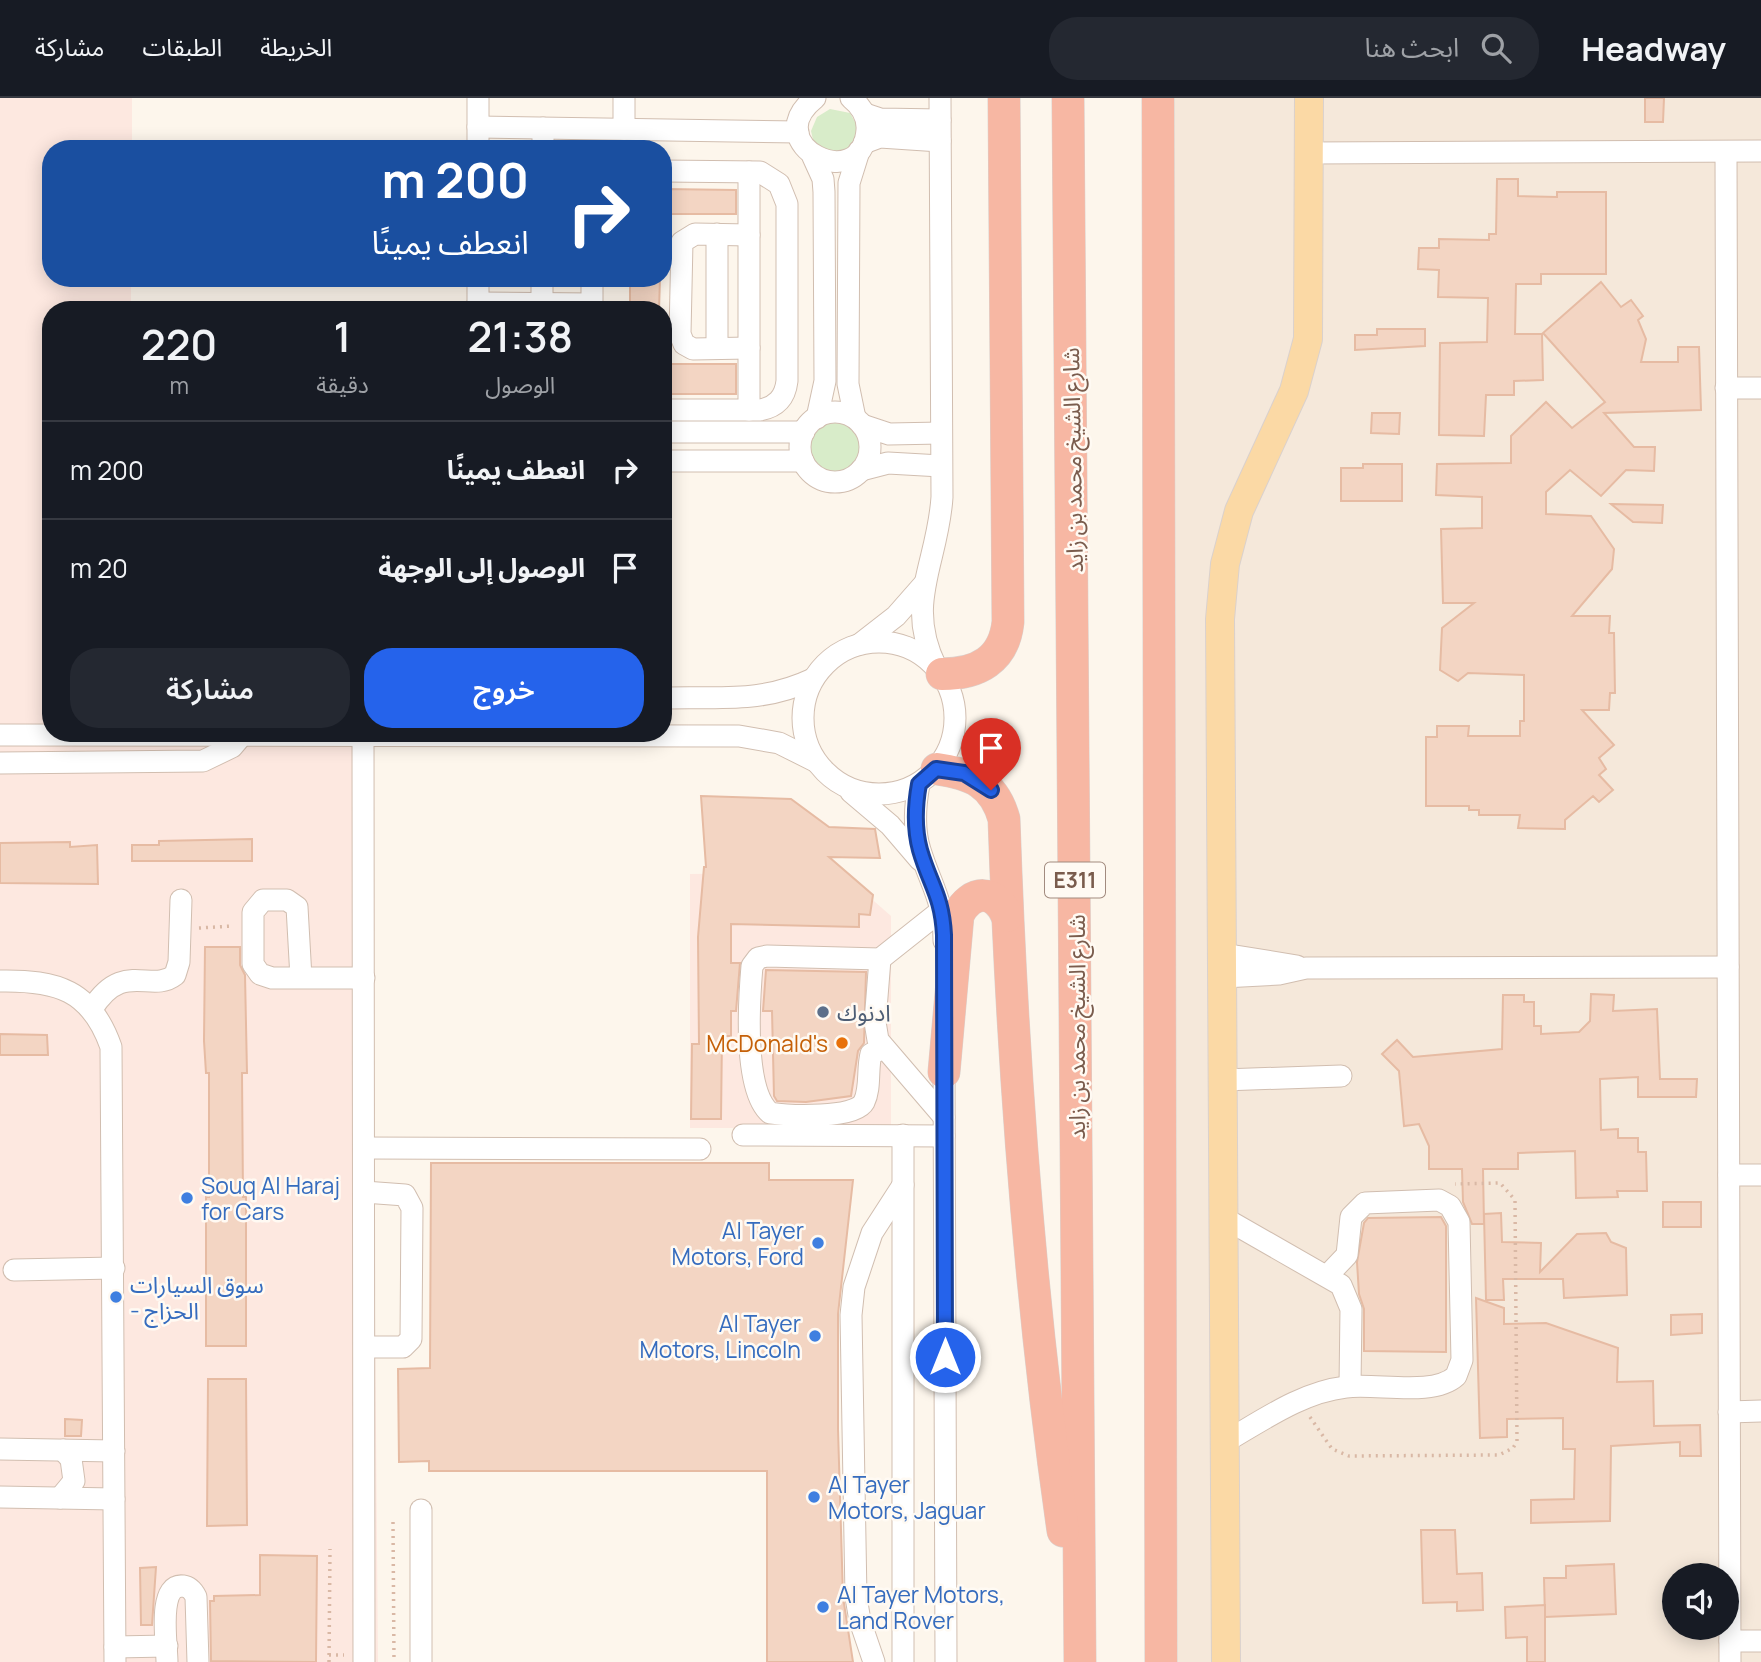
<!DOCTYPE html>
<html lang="ar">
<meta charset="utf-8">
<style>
:root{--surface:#171b24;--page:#242831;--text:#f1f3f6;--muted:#9ea1a6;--line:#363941;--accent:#2563eb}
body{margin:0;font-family:Manrope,"Noto Sans Arabic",sans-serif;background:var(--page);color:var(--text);direction:rtl;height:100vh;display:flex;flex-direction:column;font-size:26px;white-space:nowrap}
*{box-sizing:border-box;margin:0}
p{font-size:23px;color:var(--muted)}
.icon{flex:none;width:38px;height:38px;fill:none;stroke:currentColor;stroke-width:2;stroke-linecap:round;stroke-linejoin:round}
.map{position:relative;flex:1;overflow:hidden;direction:ltr}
.sheet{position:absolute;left:42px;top:203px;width:630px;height:441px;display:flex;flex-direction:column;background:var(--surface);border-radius:28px;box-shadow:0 4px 18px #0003;direction:rtl}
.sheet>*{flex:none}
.hud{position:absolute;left:42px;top:42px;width:630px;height:147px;border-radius:28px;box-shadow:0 4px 18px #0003;direction:rtl;background:#1a4fa0;color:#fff;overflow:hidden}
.tools{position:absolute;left:1662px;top:1465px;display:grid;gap:14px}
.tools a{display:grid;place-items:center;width:77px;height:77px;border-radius:50%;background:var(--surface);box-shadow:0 4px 18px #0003;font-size:35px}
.pin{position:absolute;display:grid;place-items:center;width:60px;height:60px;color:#fff;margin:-72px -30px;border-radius:50% 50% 50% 0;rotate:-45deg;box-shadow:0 0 7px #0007}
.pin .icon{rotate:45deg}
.me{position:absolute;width:77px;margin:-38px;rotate:0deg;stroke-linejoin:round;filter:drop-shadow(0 0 5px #0008)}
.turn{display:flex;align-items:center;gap:24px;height:147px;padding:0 28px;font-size:32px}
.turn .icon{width:91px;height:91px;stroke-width:2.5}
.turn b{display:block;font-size:49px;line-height:60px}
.eta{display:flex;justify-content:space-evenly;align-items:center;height:119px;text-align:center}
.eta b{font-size:42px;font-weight:600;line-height:49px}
.primary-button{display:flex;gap:14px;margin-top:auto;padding:14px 28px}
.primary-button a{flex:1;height:80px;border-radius:28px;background:var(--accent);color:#fff;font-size:28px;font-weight:600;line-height:80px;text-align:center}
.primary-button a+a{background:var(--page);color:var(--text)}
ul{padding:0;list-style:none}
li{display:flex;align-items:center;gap:21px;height:98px;padding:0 28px;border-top:2px solid var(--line)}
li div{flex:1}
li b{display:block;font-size:26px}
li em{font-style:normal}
header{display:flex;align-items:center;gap:42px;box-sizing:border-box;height:98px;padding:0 35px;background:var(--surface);border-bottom:2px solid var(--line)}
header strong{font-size:33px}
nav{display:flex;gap:38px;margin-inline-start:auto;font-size:24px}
.search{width:490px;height:63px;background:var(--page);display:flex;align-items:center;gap:18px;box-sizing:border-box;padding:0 24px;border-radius:28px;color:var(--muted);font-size:26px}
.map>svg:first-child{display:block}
.residential{fill:#f5e8da;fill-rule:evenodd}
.commercial{fill:#fde8e0}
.green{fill:#d8ecc9}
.building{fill:#f3d5c3;stroke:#e6bba3;stroke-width:2}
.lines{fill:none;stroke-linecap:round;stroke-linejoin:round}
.minor-casing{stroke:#d1beb0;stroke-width:23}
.major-casing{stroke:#dad1cd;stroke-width:30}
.highway-casing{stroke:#dad1cd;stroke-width:33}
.path{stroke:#d9b8a5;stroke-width:3.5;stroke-dasharray:2 5;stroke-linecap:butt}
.minor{stroke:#fff;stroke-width:21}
.major{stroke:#fbd9a5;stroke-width:28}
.highway{stroke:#f7b7a3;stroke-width:32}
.route-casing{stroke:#184099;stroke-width:18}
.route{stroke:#2563eb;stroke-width:12}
.service-dot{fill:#5c6f8a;stroke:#fffaf3;stroke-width:2.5}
.food-dot{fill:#e8710a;stroke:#fffaf3;stroke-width:2.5}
.shop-dot{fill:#3f7fe0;stroke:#fffaf3;stroke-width:2.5}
.labels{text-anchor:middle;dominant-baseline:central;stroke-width:5;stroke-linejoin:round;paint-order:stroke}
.shield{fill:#fffaf3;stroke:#a28b7f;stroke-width:2}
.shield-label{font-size:21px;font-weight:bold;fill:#7a5c4d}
.street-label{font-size:23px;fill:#7a5c4d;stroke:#fffaf3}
.service-label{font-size:23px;fill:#4e5e75;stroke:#fffaf3;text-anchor:start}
.food-label{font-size:23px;fill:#c56008;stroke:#fffaf3;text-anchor:end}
.shop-label{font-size:23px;fill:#366cbe;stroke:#fffaf3;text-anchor:start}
</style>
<header>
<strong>Headway</strong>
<div class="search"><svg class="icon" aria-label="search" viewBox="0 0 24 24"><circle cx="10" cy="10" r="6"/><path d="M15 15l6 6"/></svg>ابحث هنا</div>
<nav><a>الخريطة</a><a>الطبقات</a><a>مشاركة</a></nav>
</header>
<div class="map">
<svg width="1761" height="1564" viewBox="0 0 1761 1564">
<rect width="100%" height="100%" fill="#fdf6ec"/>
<path class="residential" d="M1158,0h603v1564h-594zM1675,1477h52v53h-52z"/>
<g class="commercial">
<path d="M0,0h132v51h-81v129h80v32h-80v423h319l8,929h-378z"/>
<path d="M841,774l50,44v212h-201v-254z"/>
</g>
<g class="green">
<path d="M830,11l20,4 8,14 1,10 -16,18 -29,-11 -3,-13 6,-14z"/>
<circle cx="835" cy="352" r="27"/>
</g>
<g class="building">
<path d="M1645,0h19l-1,24h-18z"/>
<path d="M1497,81h21v17l39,1v-5h49v82h-65v10h-25l-1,50h27l1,46 -29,1v14h-28l-2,41 -45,-1 1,-92 47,-1 1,-44 -50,-1 1,-27 -21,-1 1,-21h20v-9l50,1v-6h7z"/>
<path d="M663,91l73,1v24h-73z"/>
<path d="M630,180h30l-1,32h-29z"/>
<path d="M1601,184l20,25 10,-7 12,16 -5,4 8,19 -5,23h37v-15h21l2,63 -97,3 30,34h21l-1,24 -28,-1 -25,26 -31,-26 -24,22v22l45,2 23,33 -2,20 -40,47h38l-1,17h5l1,60h-5l-1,17h-27l32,35 -15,13 7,11 -7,6 14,15 -14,12 -6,-6 -28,24v9l-47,-1 2,-13h-41v-5h-10v-4h-43v-69h11v-11h32l-1,10h52v-15h4v-46l-56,-2 -10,8 -18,-11 2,-42 32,-25h-31l-2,-74 41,-1v-31l-46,-2 1,-31 74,-1v-27l35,-34 26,26 33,-26 -62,-69z"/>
<path d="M1377,231h48v17l-70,4v-15h22z"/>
<rect x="663" y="266" width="73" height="30"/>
<path d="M1372,315h28l-1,21 -28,-1z"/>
<path d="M1363,366h39v37h-61v-33h22z"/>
<path d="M1611,406l52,1 -1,18 -29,-1z"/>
<path d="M701,698l90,3 38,28 46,2 5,29 -51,-1 44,38 -3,20 -11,-1v13l-128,-3v39h9l-4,48h-5v25h-9l-1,83h-30l1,-75h7l-1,-107 6,-70h2z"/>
<path d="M252,741v22h-120v-16h27v-4z"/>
<path d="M70,744v5l27,-2 1,39 -98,-1v-40z"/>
<path d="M205,849h35v18l5,10 2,98h-5l1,124h3v149h-40v-149h3v-124h-3l-2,-32z"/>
<path d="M766,872l100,2 -2,71 -6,8 -7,45 -45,6 -29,-1 -3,-5 -2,-85h-9z"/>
<path d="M1591,896l23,1 -1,16 44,-2 3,70h37l-1,18h-58v-20l-38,2 1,51 17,-1v9h20v14h8l1,39h-30l1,6 -42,1 -1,-47 -57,2v16h-35l1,55h-12l-9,-22 -1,-33h-33v-23l-10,-22 -15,2 -5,-55 -17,-17 15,-14 16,17 89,-8 1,-54h21v7h10v24h7v8l38,-2 11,-11z"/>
<path d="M0,936l47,1 1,20h-48z"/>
<path d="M431,1065h338v17h84l-15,134v115l5,168 10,65h-86v-191h-338v-10l-30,1 -1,-93 32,-1z"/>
<rect x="1663" y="1104" width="38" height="25"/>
<path d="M1501,1115l1,29 39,1 -1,29 37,-38 29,-1 5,9 15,6 1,47 -63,3 -1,-19h-60l1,21h-18l-2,-86z"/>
<path d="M1441,1119l5,9v126l-82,-1v-42l-5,-15 -2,-32 7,-39 4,-5z"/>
<path d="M1476,1200l28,10v16l42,-1 72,25 -1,34 36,-1 1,45 46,-1 1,31h-21v-14l-69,4 -1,75 -79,2v-23l43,-1 1,-50h-12v-31l-56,1v18l-27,1z"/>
<path d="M1702,1216v19l-31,2v-20z"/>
<path d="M208,1281h38l1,146 -40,1z"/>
<path d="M65,1321l17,1 -1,16h-16z"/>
<path d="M1421,1432h34l2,44 25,-1 1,37 -26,1v-9l-34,1z"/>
<path d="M260,1457l57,1 -1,106 -105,-1 -1,-60h4v-5l46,-1z"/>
<path d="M1614,1466l2,50 -71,3 -1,-39h22v-12z"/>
<path d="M156,1469l-4,58h-11l-1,-57z"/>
<path d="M1545,1507v57h-18v-25l-21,1 -1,-31z"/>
</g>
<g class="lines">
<g class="minor-casing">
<g id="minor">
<path d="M624,0v31"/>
<path d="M815,0c-59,47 47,98 52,32 1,-14 -6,-24 -16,-32"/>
<path d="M865,16l15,5 60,1"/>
<path d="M478,29l320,5"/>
<path d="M864,45l16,-6 60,4"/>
<path d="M478,51v-51"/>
<path d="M543,51v-21"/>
<path d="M1726,54l4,1510"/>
<path d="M1309,55l452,-2"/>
<path d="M813,59l10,22 1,13 1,189 -8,37"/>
<path d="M663,73l97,1 19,12 8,20v177c-2,17 -11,26 -27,29h-97"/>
<path d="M592,180v32"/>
<path d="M478,205l114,1"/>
<path d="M478,212v-32"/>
<path d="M542,212v-32"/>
<path d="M717,250v-114"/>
<path d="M749,250l-56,1 -9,-5 -4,-10 2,-92 13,-8 54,1"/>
<path d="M1726,290h35"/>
<path d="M749,312v-238"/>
<circle cx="835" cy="349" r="35"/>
<path d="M855,320l-7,-34 1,-201 10,-32"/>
<path d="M862,327l27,9 52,-1"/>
<path d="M663,334h141"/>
<path d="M663,363h140"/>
<path d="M861,372l27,-7 53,3"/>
<circle cx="879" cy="620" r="76"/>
<path d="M860,546l36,-28 29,-33"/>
<path d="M936,569c-32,-65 2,-104 6,-170l-2,-399"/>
<path d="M663,600c56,-2 97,6 150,-19"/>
<path d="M363,636l1,928"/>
<path d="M0,637l739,1 40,7 36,18"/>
<path d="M0,665l203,-2 29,-14 11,-13"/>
<path d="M919,686c-4,22 -6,44 1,66 11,36 24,50 24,91"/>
<path d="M851,694l39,33 30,35"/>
<path d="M1223,856l74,12"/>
<path d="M880,861l-5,63 3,18 66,77"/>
<path d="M1223,879l56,-3 27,-6 422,-1"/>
<path d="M301,880l-4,-71 -10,-7h-24l-10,12v52l7,10 12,4h92"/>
<path d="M0,883c57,-1 91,9 111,66l4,615"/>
<path d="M92,911c31,-50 59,-15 83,-34l4,-13 2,-62"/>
<path d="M883,950l-12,6c-4,15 0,34 -7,48 -9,17 -75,14 -94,11 -27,-23 -21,-112 -18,-147l6,-8 9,-2 113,3 63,-50"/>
<path d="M944,963l2,601"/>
<path d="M1223,982l118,-4"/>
<path d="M743,1037l201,1"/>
<path d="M903,1037v527"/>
<path d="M364,1050l336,1"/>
<path d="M1729,1077h32"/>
<path d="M364,1094l41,3 7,13 -1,131 -8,8h-38"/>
<path d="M1224,1120l117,67 10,24 -1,77"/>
<path d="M14,1172l100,-2"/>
<path d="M1729,1314l32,-1"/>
<path d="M1225,1344c38,-22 77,-50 121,-55 31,-4 87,10 110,-11l6,-16 -3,-138 -9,-16 -11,-6 -74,3 -14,14 -4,38 -20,21"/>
<path d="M0,1351l114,2"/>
<path d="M0,1399l114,2"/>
<path d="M60,1400l14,-17 -3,-22 -8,-9"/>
<path d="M1730,1543h31"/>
<path d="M115,1549l52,-1"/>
<path d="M167,1564c0,-17 -10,-79 16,-76 7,1 10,5 13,11l2,65"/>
<path d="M421,1564v-152"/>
<path d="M874,1564l-14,-41 -4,-24 -5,-282 3,-28 18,-54 31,-48"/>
</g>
</g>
<g class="major-casing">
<path id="major" d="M1226,1564l-6,-1043 5,-55 14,-53 55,-120 14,-52 1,-241"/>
</g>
<g class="highway-casing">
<g id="highway">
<path d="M1068,0l12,1564"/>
<path d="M1158,0l3,1564"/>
<path d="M942,576c36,0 62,-14 66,-52l-4,-524"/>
<path d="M937,671c35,5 57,14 67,50 8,238 25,476 59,712"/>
<path d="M944,974l14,-157c13,-26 38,-26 49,1"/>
</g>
</g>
<g class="path">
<path d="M199,830l34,-2"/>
<path d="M1310,1319l22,32 17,7 150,-1 14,-7 4,-7 -2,-241 -15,-17 -45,1"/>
<path d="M393,1424l1,140"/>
<path d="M329,1557h15"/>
<path d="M329,1564l1,-113"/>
</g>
<use href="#minor" class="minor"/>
<use href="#major" class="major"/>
<use href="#highway" class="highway"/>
</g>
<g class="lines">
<g class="route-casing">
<path id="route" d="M945,1259l-1,-422c-2,-40 -14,-50 -24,-85 -6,-22 -5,-44 -1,-66l17,-15 28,4 27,17"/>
</g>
<use href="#route" class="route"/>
</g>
<circle class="service-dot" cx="823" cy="914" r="7"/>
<circle class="food-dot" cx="842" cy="945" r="7"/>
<g class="shop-dot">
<circle cx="187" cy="1100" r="7"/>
<circle cx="818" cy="1145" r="7"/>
<circle cx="116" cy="1199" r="7"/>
<circle cx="815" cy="1238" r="7"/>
<circle cx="814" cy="1399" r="7"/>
<circle cx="823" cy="1509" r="7"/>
</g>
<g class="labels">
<rect class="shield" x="1045" y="764.5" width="60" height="35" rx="5"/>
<g class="shield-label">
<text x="1075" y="782">E311</text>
</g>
<g class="street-label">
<text transform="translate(1072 362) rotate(-91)">شارع الشيخ محمد بن زايد</text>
<text transform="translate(1076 929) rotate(-90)">شارع الشيخ محمد بن زايد</text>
</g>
<g class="service-label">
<text x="837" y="914">ادنوك</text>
</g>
<g class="food-label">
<text x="828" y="945">McDonald's</text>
</g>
<g class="shop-label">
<text x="201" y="1087">Souq Al Haraj<tspan x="201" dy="26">for Cars</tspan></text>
<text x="804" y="1132" text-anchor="end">Al Tayer<tspan x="804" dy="26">Motors, Ford</tspan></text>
<text x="130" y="1186">سوق السيارات<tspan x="130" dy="26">- الحزاج</tspan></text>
<text x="801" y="1225" text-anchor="end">Al Tayer<tspan x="801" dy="26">Motors, Lincoln</tspan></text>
<text x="828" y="1386">Al Tayer<tspan x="828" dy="26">Motors, Jaguar</tspan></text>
<text x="837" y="1496">Al Tayer Motors,<tspan x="837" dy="26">Land Rover</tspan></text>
</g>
</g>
</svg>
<div class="tools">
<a><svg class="icon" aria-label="sound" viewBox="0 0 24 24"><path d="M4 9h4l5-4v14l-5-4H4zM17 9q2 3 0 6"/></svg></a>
</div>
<div class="pin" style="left:991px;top:692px;background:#d93025"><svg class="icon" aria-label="arrive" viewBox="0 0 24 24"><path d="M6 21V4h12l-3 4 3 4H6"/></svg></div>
<svg class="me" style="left:945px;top:1259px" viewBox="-20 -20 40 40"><circle r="17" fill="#2563eb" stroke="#fff" stroke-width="3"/><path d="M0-11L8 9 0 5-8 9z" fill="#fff"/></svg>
<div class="hud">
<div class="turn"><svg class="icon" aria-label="right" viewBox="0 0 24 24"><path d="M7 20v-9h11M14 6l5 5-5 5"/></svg><div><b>200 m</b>انعطف يمينًا</div></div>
</div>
<section class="sheet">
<div class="eta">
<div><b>21:38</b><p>الوصول</p></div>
<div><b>1</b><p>دقيقة</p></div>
<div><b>220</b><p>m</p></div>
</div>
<ul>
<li><svg class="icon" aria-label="right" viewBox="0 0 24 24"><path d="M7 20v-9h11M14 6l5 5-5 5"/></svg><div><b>انعطف يمينًا</b></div><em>200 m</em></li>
<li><svg class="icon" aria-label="arrive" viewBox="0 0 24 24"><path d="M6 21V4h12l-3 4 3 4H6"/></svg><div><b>الوصول إلى الوجهة</b></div><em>20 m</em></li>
</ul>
<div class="primary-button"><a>خروج</a><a>مشاركة</a></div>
</section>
</div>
